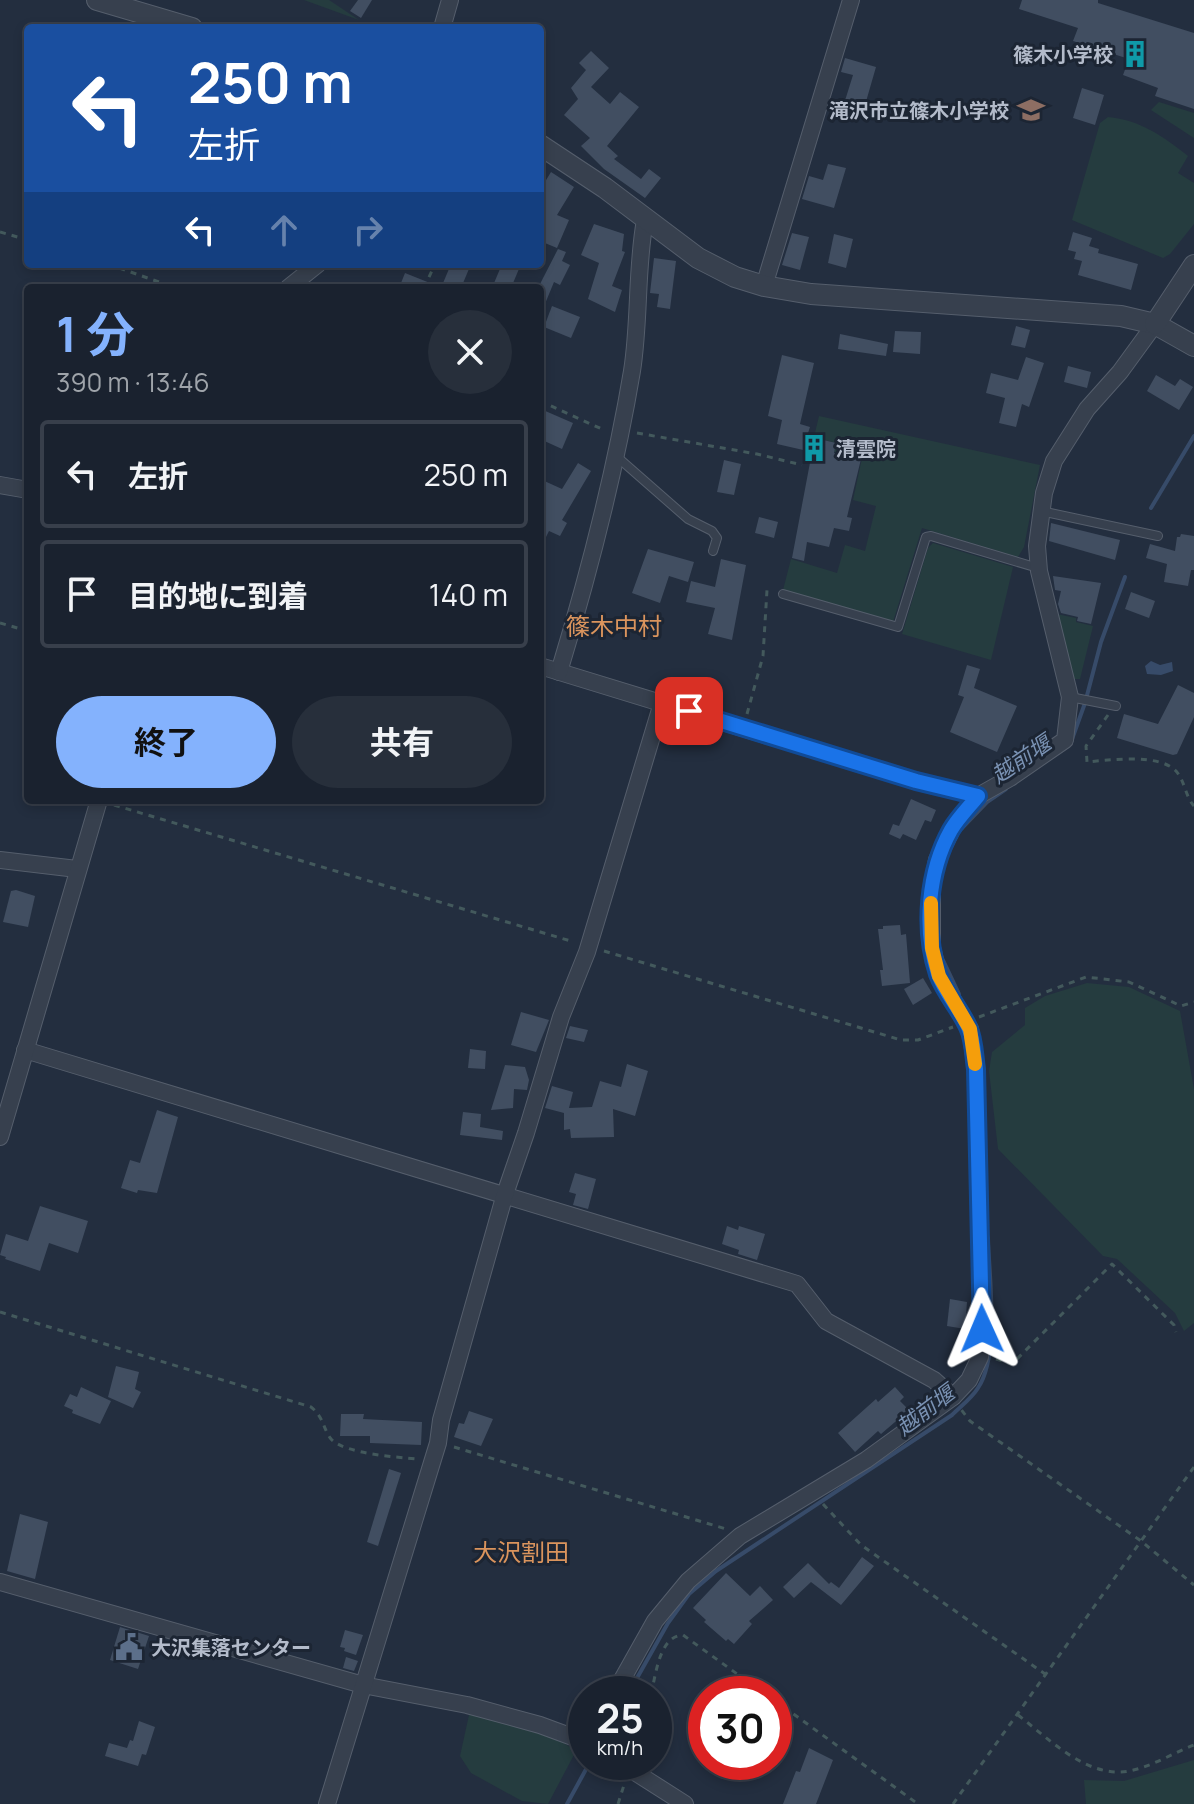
<!DOCTYPE html>
<html lang="ja">
<meta charset="utf-8">
<style>
:root{--surface:#1a222f;--page:#272f3b;--text:#f1f3f6;--muted:#9fa4aa;--line:#383f4b;--accent:#84b2fd}
body{margin:0;font-family:Manrope,"Noto Sans JP",sans-serif;background:var(--page);color:var(--text);height:100vh;display:flex;flex-direction:column;font-size:30px;white-space:nowrap}
*{box-sizing:border-box;margin:0}
p{font-size:26px;color:var(--muted)}
.icon{flex:none;width:44px;height:44px;fill:none;stroke:currentColor;stroke-width:2;stroke-linecap:round;stroke-linejoin:round}
.map{position:relative;flex:1;overflow:hidden}
.details{position:absolute;left:24px;top:284px;width:520px;height:520px;display:flex;flex-direction:column;background:var(--surface);border-radius:8px;box-shadow:0 4px 12px #0003,0 0 0 2px var(--line)}
.details>*{flex:none}
.top-card{position:absolute;left:24px;top:24px;width:520px;height:244px;border-radius:8px;box-shadow:0 4px 12px #0003,0 0 0 2px var(--line);background:#1a4fa0;color:#fff;overflow:hidden}
.speed{position:absolute;left:568px;top:1676px;display:flex;gap:16px;font-size:40px;font-weight:700;text-align:center}
.speed>*{display:grid;place-content:center;width:104px;height:104px;border-radius:50%;background:var(--surface);box-shadow:0 4px 12px #0003,0 0 0 2px var(--line);line-height:1}
.speed small{font-size:20px;font-weight:400}
.speed .limit{border:12px solid #d22;background:#fff;color:#111}
.pin{position:absolute;display:grid;place-items:center;width:68px;height:68px;color:#fff;margin:-34px;border-radius:16px;box-shadow:0 4px 12px #0006}
.me{position:absolute;width:88px;margin:-44px;rotate:359deg;stroke-linejoin:round;filter:drop-shadow(0 0 6px #0008)}
.turn{display:flex;align-items:center;gap:28px;height:168px;padding:0 32px;font-size:36px}
.turn .icon{width:104px;height:104px;stroke-width:2.5}
.turn b{display:block;font-size:56px;line-height:68px}
.lanes{display:flex;align-items:center;height:76px;padding:0 32px;background:#0003;justify-content:center;gap:40px;direction:ltr}
.lanes .off{opacity:.35}
.round{display:grid;place-items:center;flex:none;width:84px;height:84px;border-radius:42px;background:var(--page)}
.headline{display:flex;align-items:center;justify-content:space-between;height:136px;padding:0 32px}
h1{font-size:48px;font-weight:700;line-height:60px;color:var(--accent)}
.button{display:flex;gap:16px;margin-top:auto;padding:16px 32px}
.button a{flex:1;height:92px;border-radius:48px;background:var(--accent);color:#111;font-size:32px;font-weight:700;line-height:92px;text-align:center}
.button a+a{background:var(--page);color:var(--text)}
ul{padding:0;list-style:none}
li{display:flex;align-items:center;gap:24px;height:108px;margin:0 16px 12px;padding:0 16px;border:4px solid var(--line);border-radius:8px}
li div{flex:1}
li b{display:block;font-size:30px}
li em{font-style:normal}
.map>svg:first-child{display:block}
.green{fill:#253c3f}
.water{fill:#374b69}
.lines{fill:none;stroke-linecap:round;stroke-linejoin:round}
.stream{stroke:#374b69;stroke-width:4}
.building{fill:#414e61}
.service-casing{stroke:#555e6c;stroke-width:10}
.minor-casing{stroke:#555e6c;stroke-width:18}
.tertiary-casing{stroke:#555e6c;stroke-width:22}
.path{stroke:#43595c;stroke-width:3;stroke-dasharray:6 6;stroke-linecap:butt}
.service{stroke:#37404e;stroke-width:8}
.minor{stroke:#37404e;stroke-width:16}
.tertiary{stroke:#37404e;stroke-width:20}
.route-casing{stroke:#114b97;stroke-width:20}
.route{stroke:#1a73e8;stroke-width:14}
.slow{stroke:#f59e0b;stroke-width:14}
.labels{text-anchor:middle;dominant-baseline:central;stroke-width:6;stroke-linejoin:round;paint-order:stroke}
.poi-label{font-size:20px;font-weight:bold;fill:#b3bbca;stroke:#1c2533;text-anchor:end}
.water-label{font-size:22px;font-style:italic;fill:#7991b2;stroke:#1c2533}
.quarter-label{font-size:24px;fill:#da945d;stroke:#1c2533}
</style>
<div class="map">
<svg width="1194" height="1804" viewBox="0 0 1194 1804">
<rect width="100%" height="100%" fill="#232e3f"/>
<g class="green">
<path d="M304,0h25l30,20z"/>
<path d="M1159,102l35,11v25l-43,-28z"/>
<path d="M1108,117c32,3 55,19 80,39l-10,17 16,10v41l-24,30 -7,4 -91,-38 28,-97z"/>
<path d="M819,416l221,49 -16,82 -6,10 -96,-29 -29,94 -110,-32 8,-31 46,14 8,-28 20,6 11,-45 -23,-6 9,-42 -28,-6 2,-9 -22,-6z"/>
<path d="M933,543l80,24 -22,93 -89,-26 26,-86z"/>
<path d="M1052,613l24,5v4l17,4 -13,53h-9z"/>
<path d="M1087,983l42,4 51,24 14,78v234l-10,8 -9,-18 -58,-54 -14,-3 -105,-107 -9,-78 3,-19 33,-27v-17l20,-12z"/>
<path d="M474,1712l85,28 17,11 -28,53 -26,-3 -51,-28 -11,-17 9,-41z"/>
<path d="M1194,1760v44h-108l-2,-24 40,1z"/>
</g>
<path class="water" d="M1151,661l9,4 12,-3 1,9 -12,4 -14,-1 -2,-8z"/>
<g class="lines">
<g class="stream">
<path d="M1151,508l43,-72"/>
<path d="M1071,742l14,-39 16,-61 24,-65"/>
<path d="M962,828l25,-26 19,-13"/>
<path d="M942,958l17,36"/>
<path d="M628,1694l40,-71 21,-29 27,-23 236,-156c8,-8 20,-17 26,-27 22,-33 11,-110 10,-150"/>
<path d="M567,1804l23,-42"/>
</g>
</g>
<g class="building">
<path d="M358,0h14l-11,18 -11,-7z"/>
<path d="M1022,0h76v3l96,30v76l-39,-13 3,-8 -35,-13 6,-16 -56,-18 5,-13 -59,-19z"/>
<path d="M591,51l18,17 -18,19 19,17 10,-12 19,15 -32,39 11,10 -4,3 27,20 8,-10 12,9 -16,20 -41,-29 -23,-23 9,-8 -26,-23 14,-16 -7,-11 15,-18 -7,-7z"/>
<path d="M845,58l31,9 -13,45 -20,-5 10,-32 -12,-3z"/>
<path d="M1082,88l22,7 -9,30 -22,-7z"/>
<path d="M828,164l18,4 -12,40 -32,-9 7,-23 14,4z"/>
<path d="M551,172l23,15 -17,28 12,5 -12,28 -17,-7v-51z"/>
<path d="M594,224l30,10 -2,17 3,1 -13,34 10,4 -7,22 -27,-13 11,-36 -18,-8z"/>
<path d="M1073,232l19,6 -3,8 10,3 -1,4 40,11 -7,26 -53,-15 4,-14 -8,-2 2,-7 -8,-2z"/>
<path d="M792,233l17,4 -9,33 -18,-5z"/>
<path d="M834,234l19,5 -7,29 -18,-5z"/>
<path d="M558,249l8,3 -4,9 8,4 -10,20 -6,-3 -14,34v-32z"/>
<path d="M654,258l22,3 -6,48 -13,-2 2,-13 -9,-1z"/>
<path d="M451,264h20l-10,24h-20z"/>
<path d="M502,264h19l-10,24h-19z"/>
<path d="M405,273l35,14v1h-41z"/>
<path d="M552,306l28,11 -9,21 -27,-11z"/>
<path d="M1016,326l14,4 -5,18 -14,-3z"/>
<path d="M895,331l26,1 -1,22 -27,-2z"/>
<path d="M840,334l48,10 -2,12 -48,-7z"/>
<path d="M782,355l32,8 -14,61 10,3 -3,9 29,7 -2,10 27,6 -14,58 5,1 -3,13 -15,-3 -5,19 -22,-5 -3,19 -12,-3 20,-106 -35,-8 5,-24 -14,-4z"/>
<path d="M1026,357l18,6 -15,44 -7,-3 -6,23 -17,-4 6,-25 -19,-5 5,-20 27,7z"/>
<path d="M1068,366l23,6 -4,16 -23,-6z"/>
<path d="M1156,375l19,11 5,-7 13,8 -14,23 -32,-19z"/>
<path d="M543,410l30,13 -11,26 -22,-10v-23z"/>
<path d="M724,460l17,4 -7,31 -17,-3z"/>
<path d="M578,463l13,8 -29,49 5,3 -7,13 -11,-5 -9,18v-70l22,10z"/>
<path d="M759,517l19,5 -4,16 -19,-5z"/>
<path d="M1051,523l69,17 -5,20 -66,-19z"/>
<path d="M1181,534l13,2v34h-3l-3,16 -24,-4 3,-18 -21,-6 4,-14 25,7 2,-14h3z"/>
<path d="M648,549l46,13 -6,20 -19,-6 -9,27 -28,-10z"/>
<path d="M721,559l25,6 -14,75 -24,-6 7,-26 -29,-6 5,-21 24,6z"/>
<path d="M1053,576l48,7 -10,41 -14,-3 1,-4 -17,-4 -3,-9 3,-13 -6,-1z"/>
<path d="M1131,592l24,9 -6,17 -24,-9z"/>
<path d="M967,665l13,4 -6,19 43,18 -20,46 -47,-20 14,-35 -6,-2z"/>
<path d="M1178,685l16,8v24l-17,37 -4,1 -56,-17 7,-24 34,10z"/>
<path d="M911,799l25,11 -5,12 -6,-2 -9,20 -13,-6 -3,5 -11,-5 4,-10 6,2z"/>
<path d="M16,890l19,6 -7,31 -25,-5 8,-31z"/>
<path d="M900,925l1,10 5,-1 4,49 -28,3 -2,-16h3l-5,-41h5v-3z"/>
<path d="M923,978l9,15 -19,12 -9,-16z"/>
<path d="M521,1012l28,8 -13,32 -25,-7z"/>
<path d="M570,1026l18,4 -4,12 -18,-4z"/>
<path d="M470,1049l16,2 -1,18 -17,-1z"/>
<path d="M627,1064l21,7 -13,45 -22,-7 1,28 -43,1 -1,-9 -6,1v-17l-19,-5 7,-22 21,6 -4,16 23,-1 8,-26 21,6z"/>
<path d="M505,1065l20,2 4,13 -2,10 -13,-1 -1,19 -22,2z"/>
<path d="M157,1110l21,7 -21,76 -19,-3 -1,3 -16,-5 9,-28 10,3z"/>
<path d="M463,1112l18,2 -1,13 23,4 -1,9 -42,-5z"/>
<path d="M575,1173l21,6 -8,30 -15,-4 3,-11 -7,-2z"/>
<path d="M40,1206l48,15 -10,32 -29,-10 -9,28 -35,-12 1,-2 -6,-2 6,-21 22,7z"/>
<path d="M727,1226l11,4 1,-4 26,8 -8,26 -19,-6 1,-4 -17,-6z"/>
<path d="M950,1299l17,3 -2,27 -18,-3z"/>
<path d="M116,1366l23,6 -4,17 6,3 -8,16 -25,-11z"/>
<path d="M81,1387l30,14 -11,23 -28,-11 1,-3 -9,-4 6,-12 7,3z"/>
<path d="M895,1387l9,10 -4,4 9,9 -28,24 -3,-3 -23,21 -17,-19 38,-34 2,3z"/>
<path d="M469,1411l24,8 -12,27 -27,-9 5,-14 5,1z"/>
<path d="M341,1414h23l-1,5 59,3 -1,23 -51,-2v-7h-30z"/>
<path d="M389,1469l12,4 -23,73 -11,-4z"/>
<path d="M20,1514l28,8 -13,57 -28,-8z"/>
<path d="M862,1557l12,9 -33,39 -30,-23 -17,16 -11,-11 25,-24 21,21 2,-2 8,6z"/>
<path d="M726,1573l24,23 10,-10 13,14 -24,21 3,3 -18,20 -6,-5 -2,2 -22,-19 2,-2 -13,-12z"/>
<path d="M120,1627l29,9 -11,33 -28,-9z"/>
<path d="M345,1630l18,5 -7,20 -12,-4 1,-3 -5,-1z"/>
<path d="M346,1657l12,4 -4,10 -11,-3z"/>
<path d="M139,1721l16,6 -9,28 -4,-1 -4,12 -33,-10 4,-13 18,5 3,-8 3,1z"/>
<path d="M809,1748l24,12 -17,44h-33l13,-33 4,1z"/>
</g>
<g class="lines">
<g class="service-casing">
<g id="service">
<path d="M615,455l73,64 24,12 5,7 -4,13"/>
<path d="M1041,511l117,25"/>
<path d="M783,594l115,33 28,-90 5,-1 107,32"/>
<path d="M1070,697l46,9"/>
</g>
</g>
<g class="minor-casing">
<g id="minor">
<path d="M442,28l8,-28"/>
<path d="M764,286l87,-286"/>
<path d="M288,288l30,-24"/>
<path d="M0,485l28,5"/>
<path d="M540,666l376,115 62,15"/>
<path d="M559,672c30,-99 56,-199 73,-301 8,-51 4,-102 13,-151"/>
<path d="M0,860l77,9"/>
<path d="M25,1050l772,234 29,37 108,59 19,17"/>
<path d="M0,1137l99,-337"/>
<path d="M0,1582l363,103 104,20 73,20 46,17"/>
<path d="M614,1694l41,-73 33,-40 52,-45 126,-76 87,-63 16,-17 11,-23 2,-28 -6,-260 -6,-40 -31,-53 -7,-28v-61l5,-27 15,-31 26,-33 32,-18 55,-38 5,-43 -31,-126 -2,-25 7,-53 10,-32 33,-52 33,-37 35,-48"/>
<path d="M619,1762l66,42"/>
<path d="M327,1804l111,-361 3,-23 64,-226 21,-61 35,-116 26,-65 75,-249"/>
</g>
</g>
<g class="tertiary-casing">
<g id="tertiary">
<path d="M97,0l95,28"/>
<path d="M540,145l65,43 93,70 37,19 29,9 47,8 310,22 34,8 39,22"/>
<path d="M1155,324l39,-59"/>
</g>
</g>
<g class="path">
<path d="M0,232l28,8"/>
<path d="M108,264l51,18 3,6"/>
<path d="M424,288l11,-24"/>
<path d="M540,401l64,29"/>
<path d="M637,433l120,21 45,11"/>
<path d="M0,623l28,8"/>
<path d="M747,714l16,-58 4,-66 5,1"/>
<path d="M1108,715l-22,31 1,16c22,-2 72,-9 89,9 9,10 9,25 18,35"/>
<path d="M114,805l460,137"/>
<path d="M604,951l297,89h17l35,-13"/>
<path d="M979,1017l107,-40 43,5 52,24 13,-4"/>
<path d="M0,1312l311,95c13,10 12,22 20,32 14,15 66,18 86,20"/>
<path d="M996,1359l16,5 100,-100 62,61 2,7"/>
<path d="M454,1447l272,82"/>
<path d="M1194,1467l-53,74 53,44"/>
<path d="M823,1504l38,41 184,129"/>
<path d="M651,1694c5,-19 8,-58 32,-59l82,59"/>
<path d="M774,1700l144,104"/>
<path d="M1018,1715c30,23 69,64 111,56 22,-4 44,-18 65,-26"/>
<path d="M618,1804l6,-19"/>
<path d="M953,1804l188,-263 -171,-120 -10,-13"/>
</g>
<use href="#service" class="service"/>
<use href="#minor" class="minor"/>
<use href="#tertiary" class="tertiary"/>
</g>
<g class="lines">
<g class="route-casing">
<path id="route" d="M689,711l227,70 62,15c-9,11 -20,22 -27,34 -23,41 -28,99 -13,144 7,19 22,35 30,53 6,12 6,29 8,42l6,260"/>
</g>
<use href="#route" class="route"/>
<path class="slow" d="M931,903l1,45 7,28 31,53 5,35"/>
</g>
<defs>
<g id="building-bare" transform="scale(2.16)"><path d="M-4-6H4V6H1V3H-1V6H-4ZM-2.5-4.3h1.7v1.8h-1.7ZM.8-4.3h1.7v1.8H.8ZM-2.5-1h1.7V.8h-1.7ZM.8-1h1.7V.8H.8Z" fill="#0f9aa8" stroke="#1c2533" stroke-width="2.5" paint-order="stroke"/></g>
<g id="school-bare" transform="scale(2.16)"><path d="M0-5L7-2L0 1L-7-2ZM-4 1L0 2.5L4 1V4Q0 6-4 4Z" fill="#8d6e63" stroke="#1c2533" stroke-width="2.5" paint-order="stroke"/></g>
<g id="civic-bare" transform="scale(2.16)"><path d="M-.6-6.5H3V-4.5H.6V-3L4-1V1h2V6H-6V1h2V-1L-.6-3ZM-1.2 2.5V6h2.4V2.5Z" fill="#5c6f8a" stroke="#1c2533" stroke-width="2.5" paint-order="stroke"/></g>
</defs>
<g fill-rule="evenodd">
<use href="#building-bare" x="1135" y="54"/>
<use href="#school-bare" x="1031" y="110"/>
<use href="#building-bare" x="814" y="448"/>
<use href="#civic-bare" x="129" y="1647"/>
</g>
<g class="labels">
<g class="poi-label">
<text x="1113" y="54">篠木小学校</text>
<text x="1009" y="110">滝沢市立篠木小学校</text>
<text x="836" y="448" text-anchor="start">清雲院</text>
<text x="151" y="1647" text-anchor="start">大沢集落センター</text>
</g>
<g class="water-label">
<text transform="translate(1021 759) rotate(-34)">越前堰</text>
<text transform="translate(925 1410) rotate(-37)">越前堰</text>
</g>
<g class="quarter-label">
<text x="614" y="625">篠木中村</text>
<text x="521" y="1551">大沢割田</text>
</g>
</g>
</svg>
<div class="speed"><div>25<small>km/h</small></div><div class="limit">30</div></div>
<div class="pin" style="left:689px;top:711px;background:#d93025"><svg class="icon" aria-label="arrive" viewBox="0 0 24 24"><path d="M6 21V4h12l-3 4 3 4H6"/></svg></div>
<svg class="me" style="left:982px;top:1329px" viewBox="-20 -20 40 40"><path d="M0-17L14 15 0 8-14 15z" fill="#1a73e8" stroke="#fff" stroke-width="4"/></svg>
<div class="top-card">
<div class="turn"><svg class="icon" aria-label="left" viewBox="0 0 24 24"><path d="M17 20v-9H6M10 6l-5 5 5 5"/></svg><div><b>250 m</b>左折</div></div>
<div class="lanes"><svg class="icon" aria-label="left" viewBox="0 0 24 24"><path d="M17 20v-9H6M10 6l-5 5 5 5"/></svg><svg class="icon off" aria-label="ahead" viewBox="0 0 24 24"><path d="M12 20V5M6 11l6-6 6 6"/></svg><svg class="icon off" aria-label="right" viewBox="0 0 24 24"><path d="M7 20v-9h11M14 6l5 5-5 5"/></svg></div>
</div>
<section class="details">
<div class="headline"><div><h1>1 分</h1><p>390 m · 13:46</p></div><a class="round"><svg class="icon" aria-label="close" viewBox="0 0 24 24"><path d="M6 6l12 12M18 6L6 18"/></svg></a></div>
<ul>
<li><svg class="icon" aria-label="left" viewBox="0 0 24 24"><path d="M17 20v-9H6M10 6l-5 5 5 5"/></svg><div><b>左折</b></div><em>250 m</em></li>
<li><svg class="icon" aria-label="arrive" viewBox="0 0 24 24"><path d="M6 21V4h12l-3 4 3 4H6"/></svg><div><b>目的地に到着</b></div><em>140 m</em></li>
</ul>
<div class="button"><a>終了</a><a>共有</a></div>
</section>
</div>
